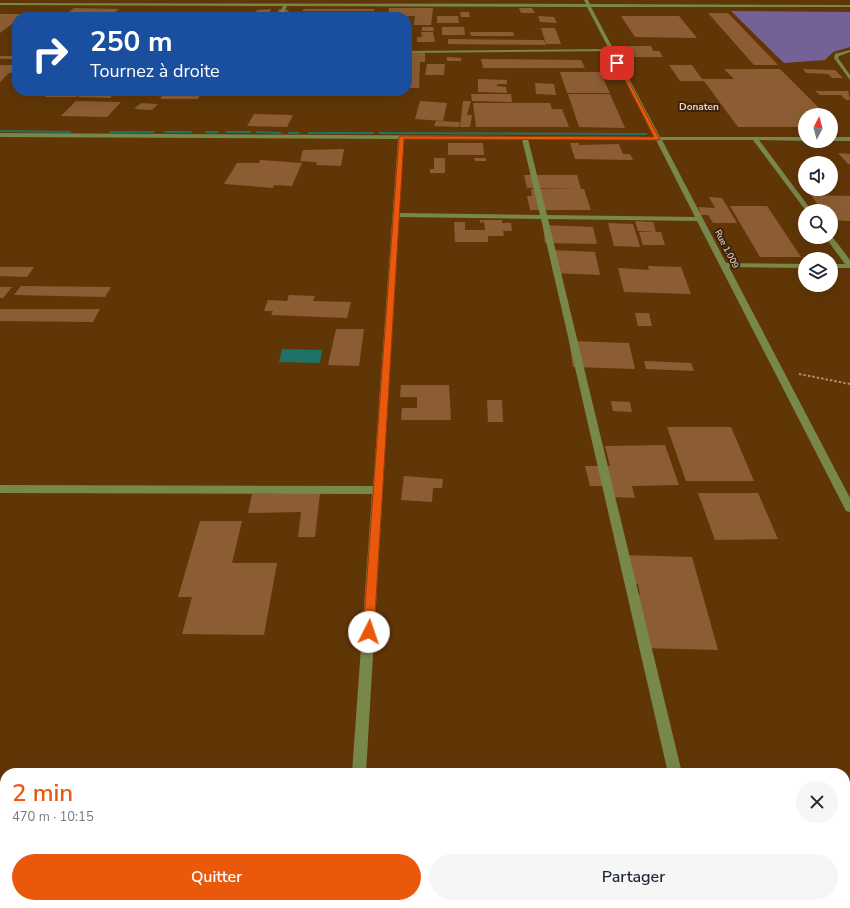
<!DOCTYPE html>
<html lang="fr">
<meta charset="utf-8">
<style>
:root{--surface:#fff;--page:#f6f6f7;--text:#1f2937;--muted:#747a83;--accent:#ea580c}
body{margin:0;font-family:"Nunito Sans",sans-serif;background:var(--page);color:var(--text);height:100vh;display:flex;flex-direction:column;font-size:15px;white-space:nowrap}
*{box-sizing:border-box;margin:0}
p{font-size:13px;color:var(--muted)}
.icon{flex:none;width:22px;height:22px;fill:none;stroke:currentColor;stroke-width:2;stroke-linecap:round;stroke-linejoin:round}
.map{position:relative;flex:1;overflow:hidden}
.panel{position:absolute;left:0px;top:768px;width:850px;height:140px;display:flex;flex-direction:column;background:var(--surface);border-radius:16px 16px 0 0;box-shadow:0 4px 16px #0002}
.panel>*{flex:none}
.top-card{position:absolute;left:12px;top:12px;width:400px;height:84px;border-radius:16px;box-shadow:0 4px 16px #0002;background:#1a4fa0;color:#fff;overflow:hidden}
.needle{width:26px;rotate:6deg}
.fabs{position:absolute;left:798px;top:108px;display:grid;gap:8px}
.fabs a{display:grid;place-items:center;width:40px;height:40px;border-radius:50%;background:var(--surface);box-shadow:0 4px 16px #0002;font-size:20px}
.pin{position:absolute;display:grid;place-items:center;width:34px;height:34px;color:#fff;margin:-17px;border-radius:8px;box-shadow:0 2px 6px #0006}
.me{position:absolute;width:44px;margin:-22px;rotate:4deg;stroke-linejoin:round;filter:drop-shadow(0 0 3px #0008)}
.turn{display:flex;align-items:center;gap:14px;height:84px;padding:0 12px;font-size:18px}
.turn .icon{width:52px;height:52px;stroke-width:2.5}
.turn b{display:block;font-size:28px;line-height:34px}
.round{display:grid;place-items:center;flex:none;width:42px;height:42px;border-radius:21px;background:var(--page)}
.headline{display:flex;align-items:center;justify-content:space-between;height:68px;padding:0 12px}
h1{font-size:24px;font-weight:600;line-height:30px;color:var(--accent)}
.button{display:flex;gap:8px;margin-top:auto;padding:8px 12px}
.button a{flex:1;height:46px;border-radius:24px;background:var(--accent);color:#fff;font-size:16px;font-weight:600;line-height:46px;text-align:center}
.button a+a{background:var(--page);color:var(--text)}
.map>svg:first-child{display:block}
.green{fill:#746195}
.water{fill:#1f7366}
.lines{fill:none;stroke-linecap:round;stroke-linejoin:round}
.stream{fill:#1f7366;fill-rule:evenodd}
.building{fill:#8c5d34}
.path{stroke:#b08d6b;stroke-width:2;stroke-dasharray:2.5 2;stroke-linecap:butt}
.minor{fill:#78874a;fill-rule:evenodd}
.route{fill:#ea580c;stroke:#983908}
.labels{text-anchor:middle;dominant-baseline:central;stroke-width:4;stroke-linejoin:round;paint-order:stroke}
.far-street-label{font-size:9px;fill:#fce1cb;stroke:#382412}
.far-neighbourhood-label{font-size:10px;font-weight:bold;fill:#f9ceac;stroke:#382412}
</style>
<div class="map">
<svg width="850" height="908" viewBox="0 0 850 908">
<rect width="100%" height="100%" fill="#613607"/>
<path class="green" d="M731,11l119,1v35l-17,5 -8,8 -41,3z"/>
<path class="water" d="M282,349l40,1 -2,13 -41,-1z"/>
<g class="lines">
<g class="stream">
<path d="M0,130l70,1 2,1 -2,1 -70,-1z"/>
<path d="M110,131h43l2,1 -2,1h-43z"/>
<path d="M164,131h27l2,1 -2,1h-26l-2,-1z"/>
<path d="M205,131h13l2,1c-4,2 -12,2 -16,0z"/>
<path d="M226,131h24l2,1 -2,1h-23l-2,-1z"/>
<path d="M256,131l24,1 2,1 -2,1 -23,-1 -2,-1z"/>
<path d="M288,132h10l2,1 -2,1h-10z"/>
<path d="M309,132h64l2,1 -2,1h-65v-2z"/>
<path d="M380,132l266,1 2,1 -2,1 -267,-1v-2z"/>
</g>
</g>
<g class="building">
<path d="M74,8l45,1 -5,4h-46z"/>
<path d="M389,8h44l-2,17h-17l1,-9h-27z"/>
<path d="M519,8h13l3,5h-14z"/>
<path d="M271,9l-3,7h-14l3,-6z"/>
<path d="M279,9l10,1 -4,7h-10z"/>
<path d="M304,9h70v2h-72z"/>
<path d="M460,12h9l1,5h-9z"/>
<path d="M236,13h10l-2,2h9l-1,2h-19z"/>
<path d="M708,13h20l50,52h-24z"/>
<path d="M0,14h24l-7,3 -3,4h2l-16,12z"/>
<path d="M437,16h21l1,7h-22z"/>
<path d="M538,16l16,1 3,6 -17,-1z"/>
<path d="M621,16h58l18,22 -62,-1z"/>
<path d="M422,27h11l1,4h-12z"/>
<path d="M442,27h22l1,8h-23z"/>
<path d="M541,28h14l6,16h-15z"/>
<path d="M421,32h12l2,10h-18v-5h5z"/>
<path d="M470,32h43l1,4h-43z"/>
<path d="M448,39l96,1 2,5 -98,-1z"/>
<path d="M629,46h22l2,5h6l4,6h-30z"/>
<path d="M407,53h18v9h-5l-1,26h-12z"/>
<rect x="0" y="56" width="17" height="3"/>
<path d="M447,57l14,1v3h-14z"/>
<path d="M481,59l100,1 4,8h-102z"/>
<path d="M427,64h18l-1,11h-19z"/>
<path d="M0,65h17v7l-8,1 -9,9z"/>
<path d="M669,65h23l10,14h32l-10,-10h56l46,46h-21v12h-67l-34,-46h-24z"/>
<path d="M803,69l32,1 8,8h-11l-4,-4 -22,-1z"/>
<path d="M560,72h40l10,21h-43z"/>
<path d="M478,79l29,1v4h-10v2l9,1 1,6 -29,-1z"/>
<path d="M535,83l19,1 2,11 -20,-1z"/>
<path d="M51,91h32l-7,6h-31z"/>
<path d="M84,91h32l-6,7 -32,-1z"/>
<path d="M165,91h37l-4,8h-38z"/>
<path d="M815,91h33l2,9h-4l-5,-5h-21z"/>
<path d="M471,94h40l1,8 -40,-1z"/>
<path d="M568,94h42l15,34 -46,-1z"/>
<path d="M76,101l45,1 -14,15 -46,-1z"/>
<path d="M420,101l27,2 -4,18 -28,-2z"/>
<path d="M463,101h8l-4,14h5l-2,12h-10z"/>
<path d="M141,103l17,1 -6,6 -18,-1z"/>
<path d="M473,103h77l2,6h10l7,18h-93z"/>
<path d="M254,114l39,1 -6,12 -40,-1z"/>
<path d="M436,121l24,1 -1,5 -25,-1z"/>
<path d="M448,143h35l1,12h-36z"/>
<path d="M570,143h9v2l40,-1 4,10h7l3,6 -58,-1z"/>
<path d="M344,149l-3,17 -24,-1 -1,-3 -16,-1 3,-11z"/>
<path d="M838,153l12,1v10h-2z"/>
<path d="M434,158h11v15h-15v-4h4z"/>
<path d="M474,158h12v3h-11z"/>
<path d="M260,160l42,3 -10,23 -18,-1 -1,3 -49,-4 13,-21h22z"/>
<path d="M524,175h53l4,14 -54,-1z"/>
<path d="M531,189h53l7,21h-61l-3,-14h5z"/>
<path d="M811,195l39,1v25l-19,-1v-9h-9z"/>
<path d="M709,197l13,1 15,25h-24l-5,-8h-7l-3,-8 17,1z"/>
<path d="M730,206h37l34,51h-41z"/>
<path d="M480,220h22v3h9l1,8h-9l1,5h-16v6h-33l-1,-20h11v8h20l-1,-8 -4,1z"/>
<path d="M635,221l18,1 3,10 -18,-1z"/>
<path d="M608,223l25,1 7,23 -26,-1z"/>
<path d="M543,225l50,2 4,17 -52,-1z"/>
<path d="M639,232h22l4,13h-22z"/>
<path d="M550,250l45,2 5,23 -47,-2z"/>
<path d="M648,266l33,1 10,27 -67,-2 -6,-24 31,2z"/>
<path d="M0,267h34l-7,10 -27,-1z"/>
<path d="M21,286l90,1 -6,10 -91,-2z"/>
<path d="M0,287h12l-9,11h-3z"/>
<path d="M289,295l26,1 -2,5 38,1 -4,16 -76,-3 2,-4h-9l4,-11 19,1z"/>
<path d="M0,309h100l-7,13 -93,-1z"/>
<path d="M635,313h14l3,13h-14z"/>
<path d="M336,329h28l-5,37 -31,-1z"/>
<path d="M569,341l60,2 6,26 -62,-2z"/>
<path d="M644,361l47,2 3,8 -48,-2z"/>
<path d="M401,385h48l2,35h-50l1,-12h15v-11h-17z"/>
<path d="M487,400h15l1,22h-15z"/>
<path d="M611,401l19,1 2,10 -19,-1z"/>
<path d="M667,427h64l23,54h-68z"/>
<path d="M665,445l14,40 -47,1 3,12 -22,-1 -3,-11h-20l-5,-20h25l-5,-20z"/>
<path d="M404,476l39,3 -1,9h-9l-1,14 -31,-2z"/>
<path d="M320,493l-5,44h-17l3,-25 -53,1 4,-19z"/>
<path d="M698,493h60l20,46 -63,1z"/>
<path d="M200,521h42l-10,42h45l-13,72 -82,-1 10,-37h-14z"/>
<path d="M622,555l70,2 26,93 -77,-2 -11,-53h10l-2,-11h-10z"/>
<path d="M126,903h27l-2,5h-26z"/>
</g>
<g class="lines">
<path class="path" d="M799,374l51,10"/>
<g class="minor">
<path d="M584,0h4l2,4 260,1v2h-259l69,130h145v4l-46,-1 53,71h-6l-53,-71h-91l64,123 79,1v4l-76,-1 121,231v14l-4,-1 -149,-290 -149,-2 134,554h-14l-127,-554 -142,-2 -33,556h-14l20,-279 -372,-1v-8l373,1 25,-347 -398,-2v-4l654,4 -44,-86 -203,2v-13l2,1 1,10 199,-2 -22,-42 -300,-1 -5,11h-4l5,-11 -283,-1v-2l586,1zM404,139h118l18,76 -141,-2zM528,139l128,1 39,77 -148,-2z"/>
<path d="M318,16h55l2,1h-59z"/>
<path d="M850,50v2l-11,4 -1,2 12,17v5l-16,-22 1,-4z"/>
<rect x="831" y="137" width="19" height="4"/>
<path d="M831,235l19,25v8h-19v-4h14l-20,-27h6z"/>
<rect x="0" y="786" width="5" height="14"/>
<rect x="845" y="795" width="5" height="14"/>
<path d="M343,903h16l-1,5h-16z"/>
</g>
</g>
<path class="route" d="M616,62l3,1 41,77 -256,-1 -30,493 -1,3 -4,2 -4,-2 -2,-3 36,-495 3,-1 252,1z"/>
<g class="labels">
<g class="far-street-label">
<text transform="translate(727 249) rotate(63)">Rue 1.009</text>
</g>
<g class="far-neighbourhood-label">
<text x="699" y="107">Donaten</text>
</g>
</g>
</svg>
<div class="fabs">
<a><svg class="needle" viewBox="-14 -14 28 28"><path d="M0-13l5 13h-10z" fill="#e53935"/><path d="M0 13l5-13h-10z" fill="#747a83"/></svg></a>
<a><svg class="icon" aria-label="sound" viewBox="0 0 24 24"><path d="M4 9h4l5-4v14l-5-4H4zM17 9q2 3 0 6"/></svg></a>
<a><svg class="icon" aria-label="search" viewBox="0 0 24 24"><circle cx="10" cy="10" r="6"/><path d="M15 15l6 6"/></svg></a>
<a><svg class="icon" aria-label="layers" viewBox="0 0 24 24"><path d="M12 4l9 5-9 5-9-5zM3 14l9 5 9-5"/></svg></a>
</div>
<div class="pin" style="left:617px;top:63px;background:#d93025"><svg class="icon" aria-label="arrive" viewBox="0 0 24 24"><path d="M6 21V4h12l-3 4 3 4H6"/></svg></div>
<svg class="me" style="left:369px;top:632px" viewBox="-20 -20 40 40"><circle r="19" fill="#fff"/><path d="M0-13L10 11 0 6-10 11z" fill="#ea580c"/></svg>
<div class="top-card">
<div class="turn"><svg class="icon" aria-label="right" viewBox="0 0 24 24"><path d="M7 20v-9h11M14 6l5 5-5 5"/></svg><div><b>250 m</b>Tournez à droite</div></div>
</div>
<section class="panel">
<div class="headline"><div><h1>2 min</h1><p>470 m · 10:15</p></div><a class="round"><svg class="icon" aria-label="close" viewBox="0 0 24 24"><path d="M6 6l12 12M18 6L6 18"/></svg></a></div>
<div class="button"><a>Quitter</a><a>Partager</a></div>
</section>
</div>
